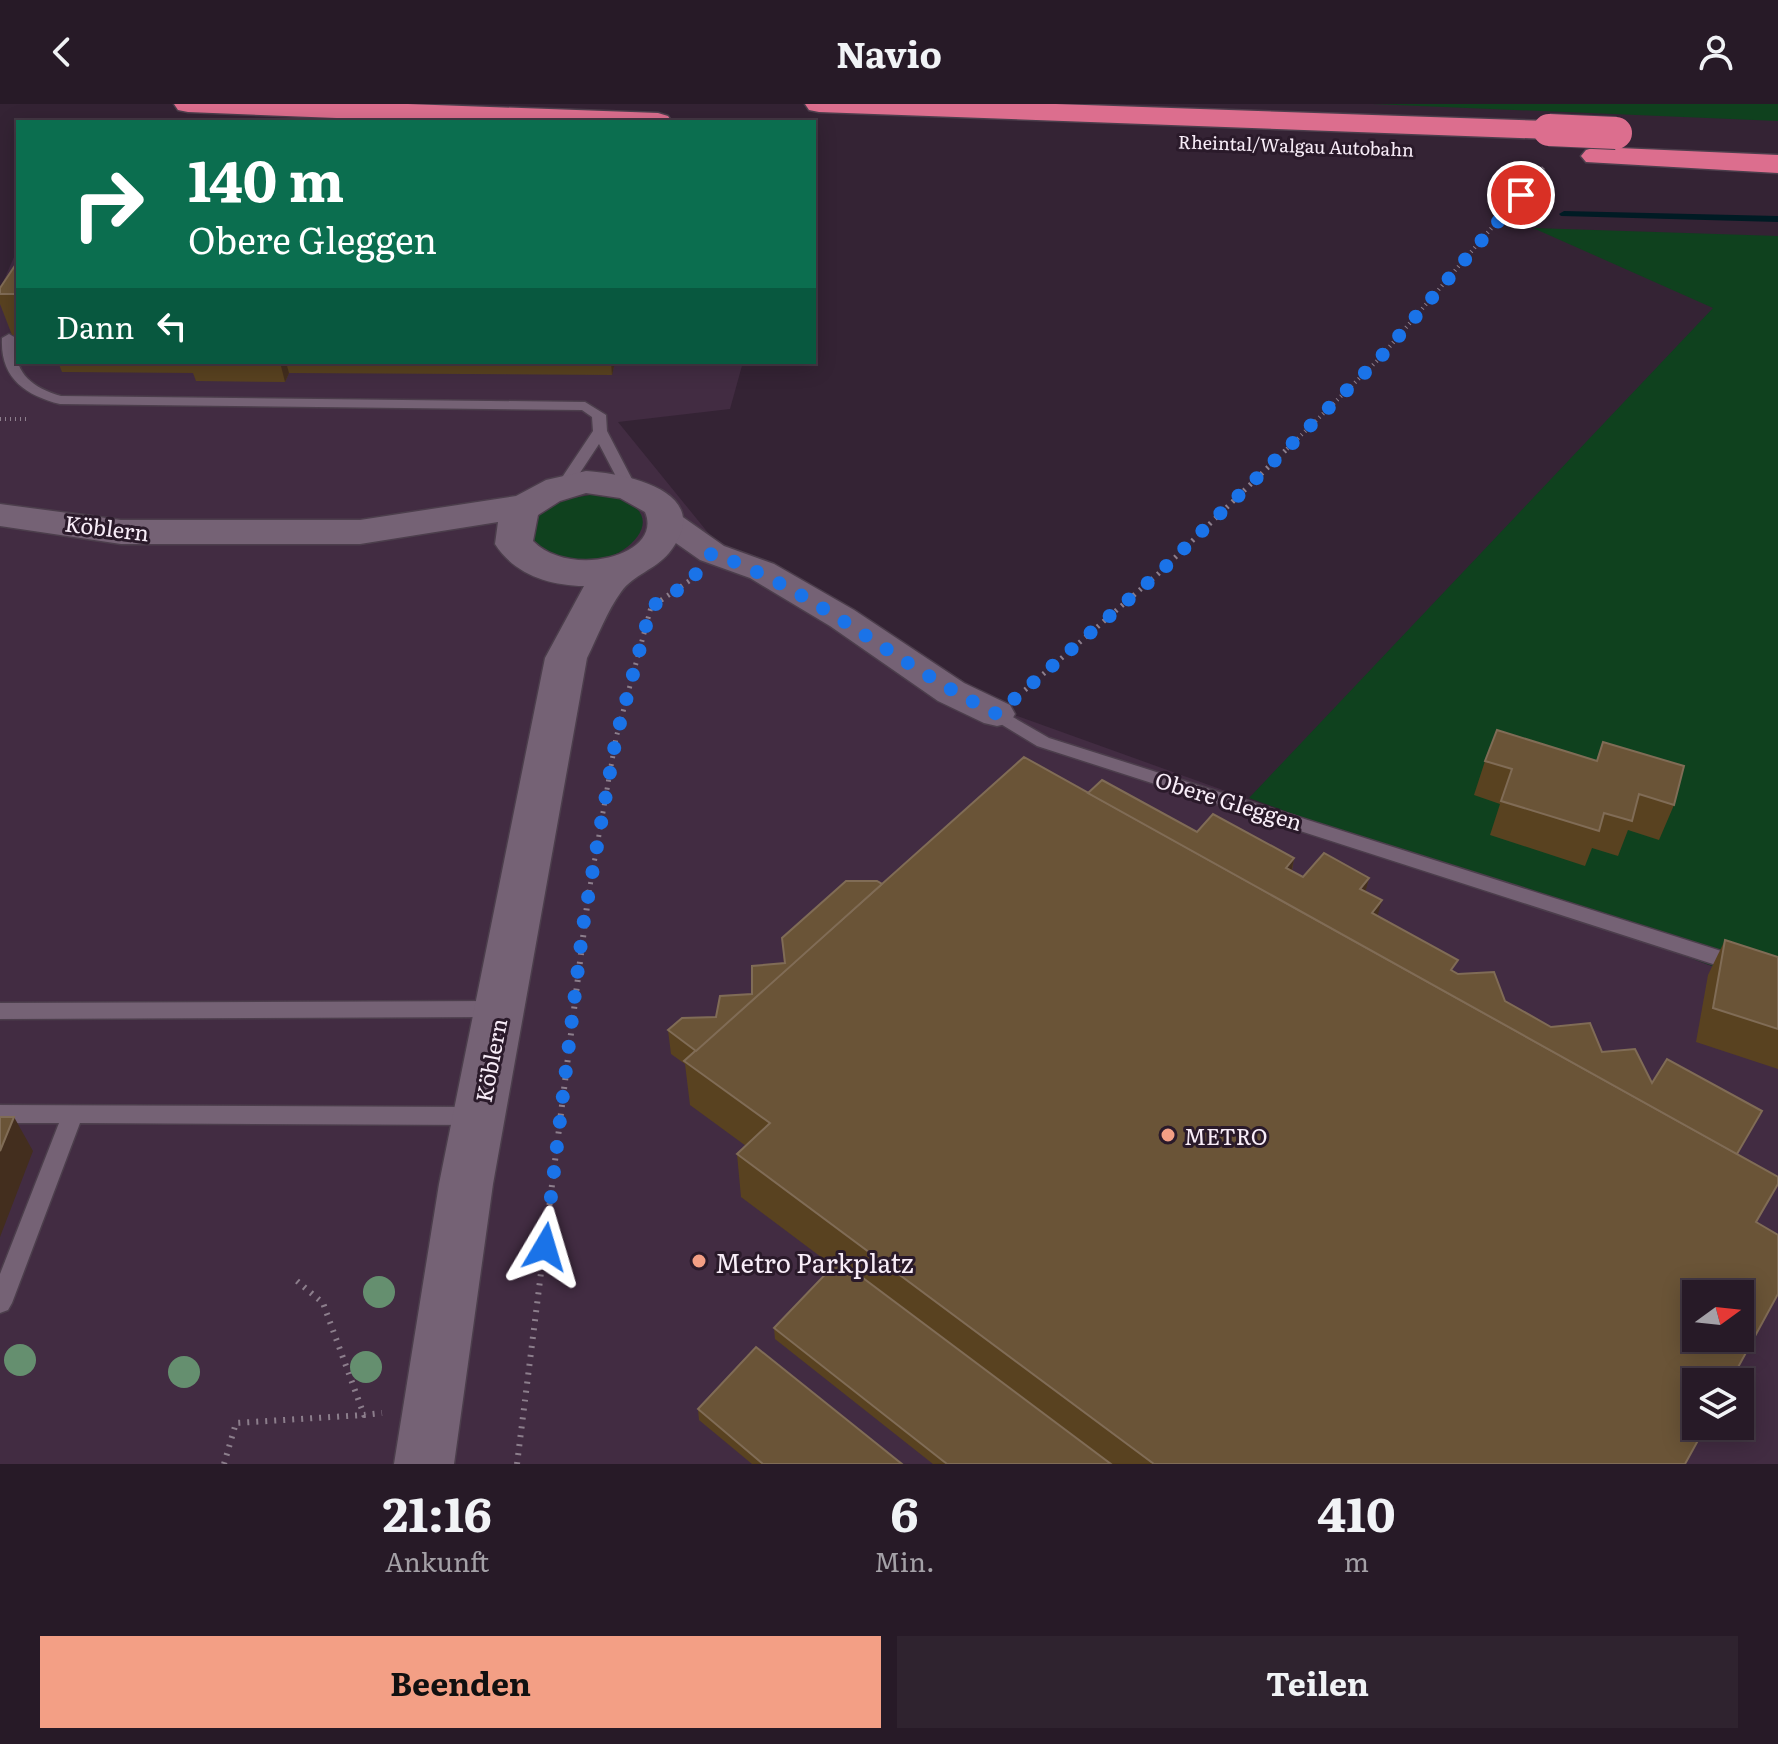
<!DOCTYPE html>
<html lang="de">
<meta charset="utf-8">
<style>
:root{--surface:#271a27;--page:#2f232f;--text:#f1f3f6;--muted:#a4a1a7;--line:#433844;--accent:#f39f85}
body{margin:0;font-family:Literata,serif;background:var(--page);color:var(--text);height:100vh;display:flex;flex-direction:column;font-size:30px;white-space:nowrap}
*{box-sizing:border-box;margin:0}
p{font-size:26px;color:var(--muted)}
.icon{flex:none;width:44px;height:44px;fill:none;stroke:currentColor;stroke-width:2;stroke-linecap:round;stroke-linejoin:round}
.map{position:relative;height:1360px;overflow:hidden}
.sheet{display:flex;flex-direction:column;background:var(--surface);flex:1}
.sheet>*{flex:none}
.banner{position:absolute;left:16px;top:16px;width:800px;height:244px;border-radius:0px;box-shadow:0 4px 20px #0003,0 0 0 2px var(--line);background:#0b6e4f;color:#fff;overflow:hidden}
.needle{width:52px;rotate:75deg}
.tools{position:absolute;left:1682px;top:1176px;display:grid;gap:16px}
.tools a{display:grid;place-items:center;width:72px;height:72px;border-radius:0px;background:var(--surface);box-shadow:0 4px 20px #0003,0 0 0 2px var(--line);font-size:40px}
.pin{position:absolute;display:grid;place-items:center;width:68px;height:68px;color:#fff;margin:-34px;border:4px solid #fff;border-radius:50%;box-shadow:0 2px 8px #0007}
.me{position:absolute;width:88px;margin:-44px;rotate:7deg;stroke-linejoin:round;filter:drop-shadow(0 0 6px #0008)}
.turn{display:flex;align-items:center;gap:28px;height:168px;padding:0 40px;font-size:36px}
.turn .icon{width:104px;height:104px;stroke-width:2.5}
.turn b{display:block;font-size:56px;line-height:68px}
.then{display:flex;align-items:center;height:76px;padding:0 40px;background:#0003;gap:16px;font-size:30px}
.eta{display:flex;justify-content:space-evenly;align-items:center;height:136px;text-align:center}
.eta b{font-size:48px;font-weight:700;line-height:56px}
.button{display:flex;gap:16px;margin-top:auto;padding:16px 40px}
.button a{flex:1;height:92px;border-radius:0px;background:var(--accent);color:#111;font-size:32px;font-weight:700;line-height:92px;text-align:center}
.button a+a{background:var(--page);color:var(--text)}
header{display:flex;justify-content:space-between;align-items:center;height:104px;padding:0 40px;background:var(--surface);font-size:36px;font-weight:700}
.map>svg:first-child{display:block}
.built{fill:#422c42;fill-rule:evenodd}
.green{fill:#0f411e}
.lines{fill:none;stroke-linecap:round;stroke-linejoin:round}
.stream{fill:#001b24;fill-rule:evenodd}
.service-casing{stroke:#4c3e4c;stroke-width:3}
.minor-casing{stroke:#4c3e4c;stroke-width:3}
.tertiary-casing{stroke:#4c3e4c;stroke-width:3}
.motorway-casing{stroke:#4c3e4c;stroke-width:3}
.path-far2{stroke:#8c7e8c;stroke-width:4;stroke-dasharray:1 4;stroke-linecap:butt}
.path-far1{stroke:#8c7e8c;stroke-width:5;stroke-dasharray:2 6;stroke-linecap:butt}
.path{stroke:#8c7e8c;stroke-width:6;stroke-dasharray:2 7;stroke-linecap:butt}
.service{fill:#756275;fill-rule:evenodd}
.minor{fill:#756275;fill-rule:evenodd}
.tertiary{fill:#756275;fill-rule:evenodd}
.motorway{fill:#dc6e8e;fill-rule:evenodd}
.motorway-bridge-casing{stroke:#4c3e4c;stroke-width:34;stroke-linecap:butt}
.motorway-bridge{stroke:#dc6e8e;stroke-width:32}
.tree{fill:#658f6f}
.wall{fill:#594220}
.shaded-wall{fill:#432e1e}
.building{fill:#6a5437;stroke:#806c56;stroke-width:2;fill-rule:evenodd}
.route{stroke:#1a73e8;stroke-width:14;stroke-dasharray:0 25.2}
.poi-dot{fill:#f39f85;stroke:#2a1a2a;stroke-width:3}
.labels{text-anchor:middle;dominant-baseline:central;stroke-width:6;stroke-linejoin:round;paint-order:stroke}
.far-street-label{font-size:18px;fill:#f8edf8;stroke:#2a1a2a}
.street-label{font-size:22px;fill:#f8edf8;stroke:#2a1a2a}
.poi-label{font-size:22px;fill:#f8edf8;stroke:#2a1a2a;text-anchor:start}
.near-poi-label{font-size:26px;fill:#f8edf8;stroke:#2a1a2a;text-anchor:start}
</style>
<header><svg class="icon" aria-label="back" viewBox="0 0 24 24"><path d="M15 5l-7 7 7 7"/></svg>Navio<svg class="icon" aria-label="person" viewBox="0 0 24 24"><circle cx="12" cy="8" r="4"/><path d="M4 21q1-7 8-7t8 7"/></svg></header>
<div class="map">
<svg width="1778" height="1360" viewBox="0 0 1778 1360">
<rect width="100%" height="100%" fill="#342334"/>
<path class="built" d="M18,144v114h725l-13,47 -112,13 100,123 291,168 717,258 52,15v478h-1778v-1175zM1696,1190h44v44h-44zM1696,1278h44v44h-44z"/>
<g class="green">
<path d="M1373,0h405v17z"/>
<path d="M1533,124l245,8v750l-52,-15 -477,-173 464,-490z"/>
<path d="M596,390c115,14 -12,113 -63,46l4,-23 25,-17z"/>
</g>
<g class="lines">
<path class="stream" d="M1564,107l214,5v6l-217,-6 -2,-2z"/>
<g class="service-casing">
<g id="service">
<path d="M9,230l7,4c-4,33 14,49 45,58l524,6 21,13 1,16 28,54 -3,3h-10l-23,-44 -29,44h-10l-3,-3 36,-54 -1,-14 -10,-7 -522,-6c-35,-9 -60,-26 -58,-66z"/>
<path d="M997,604l52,30 729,231v16l-741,-239 -46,-28 -3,-4z"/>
<path d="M497,897l7,2 3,6 -3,6 -7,2 -497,2v-16z"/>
<path d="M0,1001l476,2 7,3 4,6 -4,6 -7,3 -396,-2 -68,180 -4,7 -8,3v-39l59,-151h-59z"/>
</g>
</g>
<g class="minor-casing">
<path id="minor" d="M665,406l12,3 47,33 50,18 80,46 110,73 46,22 5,9 -5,9 -13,3 -13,-3 -46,-22 -108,-75 -80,-48 -50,-18 -47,-33 -4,-7 4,-7z"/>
</g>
<g class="tertiary-casing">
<path id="tertiary" d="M586,367c45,3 131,22 83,82 -14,17 -35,21 -48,39 -14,19 -23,44 -34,66l-94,526 -39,280h-60l45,-280 106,-526 39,-72c-35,-1 -69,-11 -89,-42l3,-22 -138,22h-239l-121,-18v-22l121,16h239l156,-24 30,-16zM586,389l34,5 25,14c19,44 -75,67 -112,29l5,-26 22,-14z"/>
</g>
<g class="motorway-casing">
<g id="motorway">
<path d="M174,0h234l250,9 10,3 4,6h-234l-250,-10 -10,-2z"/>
<path d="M805,0h251l493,17 10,3 4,6 -4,6 -10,3 -730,-27 -10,-2z"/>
<path d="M1596,43l182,8v18l-192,-11 -5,-6 5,-6z"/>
</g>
</g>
<g class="path-far2">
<path d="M0,315h27"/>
<path d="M1287,345l92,-90 165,-192"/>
</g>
<g class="path-far1">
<path d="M1025,586l133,-116 131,-127"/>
<path d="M589,788l27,-154 35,-131 41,-28"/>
</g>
<g class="path">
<path d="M297,1177l26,22 41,112 18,-2"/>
<path d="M224,1360l12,-41 128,-8"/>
<path d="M517,1360l72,-574"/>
</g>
<use href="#service" class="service"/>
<use href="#minor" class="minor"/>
<use href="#tertiary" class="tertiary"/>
<use href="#motorway" class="motorway"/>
<g class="motorway-bridge-casing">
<path id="motorway-bridge" d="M1549,26l67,3"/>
</g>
<use href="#motorway-bridge" class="motorway-bridge"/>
</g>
<g class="tree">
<circle cx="379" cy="1188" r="16"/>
<circle cx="20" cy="1256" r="16"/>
<circle cx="366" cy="1263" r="16"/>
<circle cx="184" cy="1268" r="16"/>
</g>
<g class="wall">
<path d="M18,157v74h-6l-12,-31v-16z"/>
<path d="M58,258h557l-3,13 -323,-2 -4,9 -89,-1 -3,-8 -131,-1z"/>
<path d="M1603,638l71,63 -15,35 -31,-10 -10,26 -26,-8 -7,18 -95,-31 10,-31 -26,-9 11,-34h111z"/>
<path d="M1088,689l109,39 97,26 -2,13 11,6 66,1 -4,14 13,24 76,56 97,55 51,25 50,31 85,72 19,67 -71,242h-752l-158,-125 -1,-11 59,-62 -92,-69 -4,-43 9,-8 -56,-41 -5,-41 -14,-10 -3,-24 48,-13 36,-23 32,-31 -2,-25 100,-54z"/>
<path d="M1725,836l53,17v112l-82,-27 12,-67z"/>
<path d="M698,1305l204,55h-150l-53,-44z"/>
</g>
<g class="shaded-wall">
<path d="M280,258h6l3,11 -4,9z"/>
<path d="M611,258h4l-3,13z"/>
<path d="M1294,754l-7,35 -1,-25z"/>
<path d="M1369,774l-9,34v-23z"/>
<path d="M1382,796l-10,35v-22z"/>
<path d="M14,1013l19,34 -33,86v-86z"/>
</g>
<g class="building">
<path d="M18,157v33h-18v-6z"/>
<path d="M1497,626l100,31 6,-19 81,24 -10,39 -35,-11 -7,27 -28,-8 -5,18 -98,-30 11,-32 -27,-8z"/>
<path d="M1024,653l754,420v7l-22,38 22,13v59l-48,88h-34v44h10l-21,38h-531l-417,-310 33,-31 -86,-62zM1696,1190h44v44h-44z"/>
<path d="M1102,676l95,52 16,-18 81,44 -8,10 17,9 21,-24 45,25 -9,11 22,11 -10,13 86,47 -7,10 7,4 36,-2 11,29 46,26 39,-4 12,29 33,-3 17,34 15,-24 95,52 -25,43 -649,-361z"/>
<path d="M846,777h31l5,3 -186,167 -28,-21 14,-12 34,-1 4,-21 32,-2v-28l33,-3 -3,-25z"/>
<path d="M1725,836l53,17v72l-65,-21z"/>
<path d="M0,1013h14l-14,34z"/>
<path d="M839,1156l272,204h-164l-173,-136z"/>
<path d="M756,1243l146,117h-139l-65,-55z"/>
</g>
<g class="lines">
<path class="route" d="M545,1143l38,-321 33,-188 35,-131 38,-24 23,-30c107,39 184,112 285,161l161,-140 221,-215 142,-164"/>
</g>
<g class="poi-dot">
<circle cx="1168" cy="1031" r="8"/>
<circle cx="699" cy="1157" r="8"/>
</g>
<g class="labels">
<g class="far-street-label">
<text transform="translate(1296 41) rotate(2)">Rheintal/Walgau Autobahn</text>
</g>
<g class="street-label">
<text transform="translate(107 423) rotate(7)">Köblern</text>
<text transform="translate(1229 696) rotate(17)">Obere Gleggen</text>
<text transform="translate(490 956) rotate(-79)">Köblern</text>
</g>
<g class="poi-label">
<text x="1184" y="1031">METRO</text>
</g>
<g class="near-poi-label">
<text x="715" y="1157">Metro Parkplatz</text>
</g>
</g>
</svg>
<div class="tools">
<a><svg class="needle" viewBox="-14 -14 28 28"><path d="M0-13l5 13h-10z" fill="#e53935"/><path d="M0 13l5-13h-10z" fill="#a4a1a7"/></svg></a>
<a><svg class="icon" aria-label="layers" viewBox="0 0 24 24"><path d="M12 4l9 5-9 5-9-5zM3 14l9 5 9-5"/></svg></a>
</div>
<div class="pin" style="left:1521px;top:91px;background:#d93025"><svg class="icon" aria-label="arrive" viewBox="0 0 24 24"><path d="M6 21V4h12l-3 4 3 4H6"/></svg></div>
<svg class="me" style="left:545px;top:1143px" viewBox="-20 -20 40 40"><path d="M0-17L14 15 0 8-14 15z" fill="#1a73e8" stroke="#fff" stroke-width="4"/></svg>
<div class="banner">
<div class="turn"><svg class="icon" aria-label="right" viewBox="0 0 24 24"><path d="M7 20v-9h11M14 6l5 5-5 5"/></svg><div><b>140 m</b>Obere Gleggen</div></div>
<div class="then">Dann<svg class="icon" aria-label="left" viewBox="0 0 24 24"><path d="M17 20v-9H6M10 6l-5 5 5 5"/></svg></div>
</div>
</div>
<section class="sheet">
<div class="eta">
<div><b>21:16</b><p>Ankunft</p></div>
<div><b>6</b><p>Min.</p></div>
<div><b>410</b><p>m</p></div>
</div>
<div class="button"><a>Beenden</a><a>Teilen</a></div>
</section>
